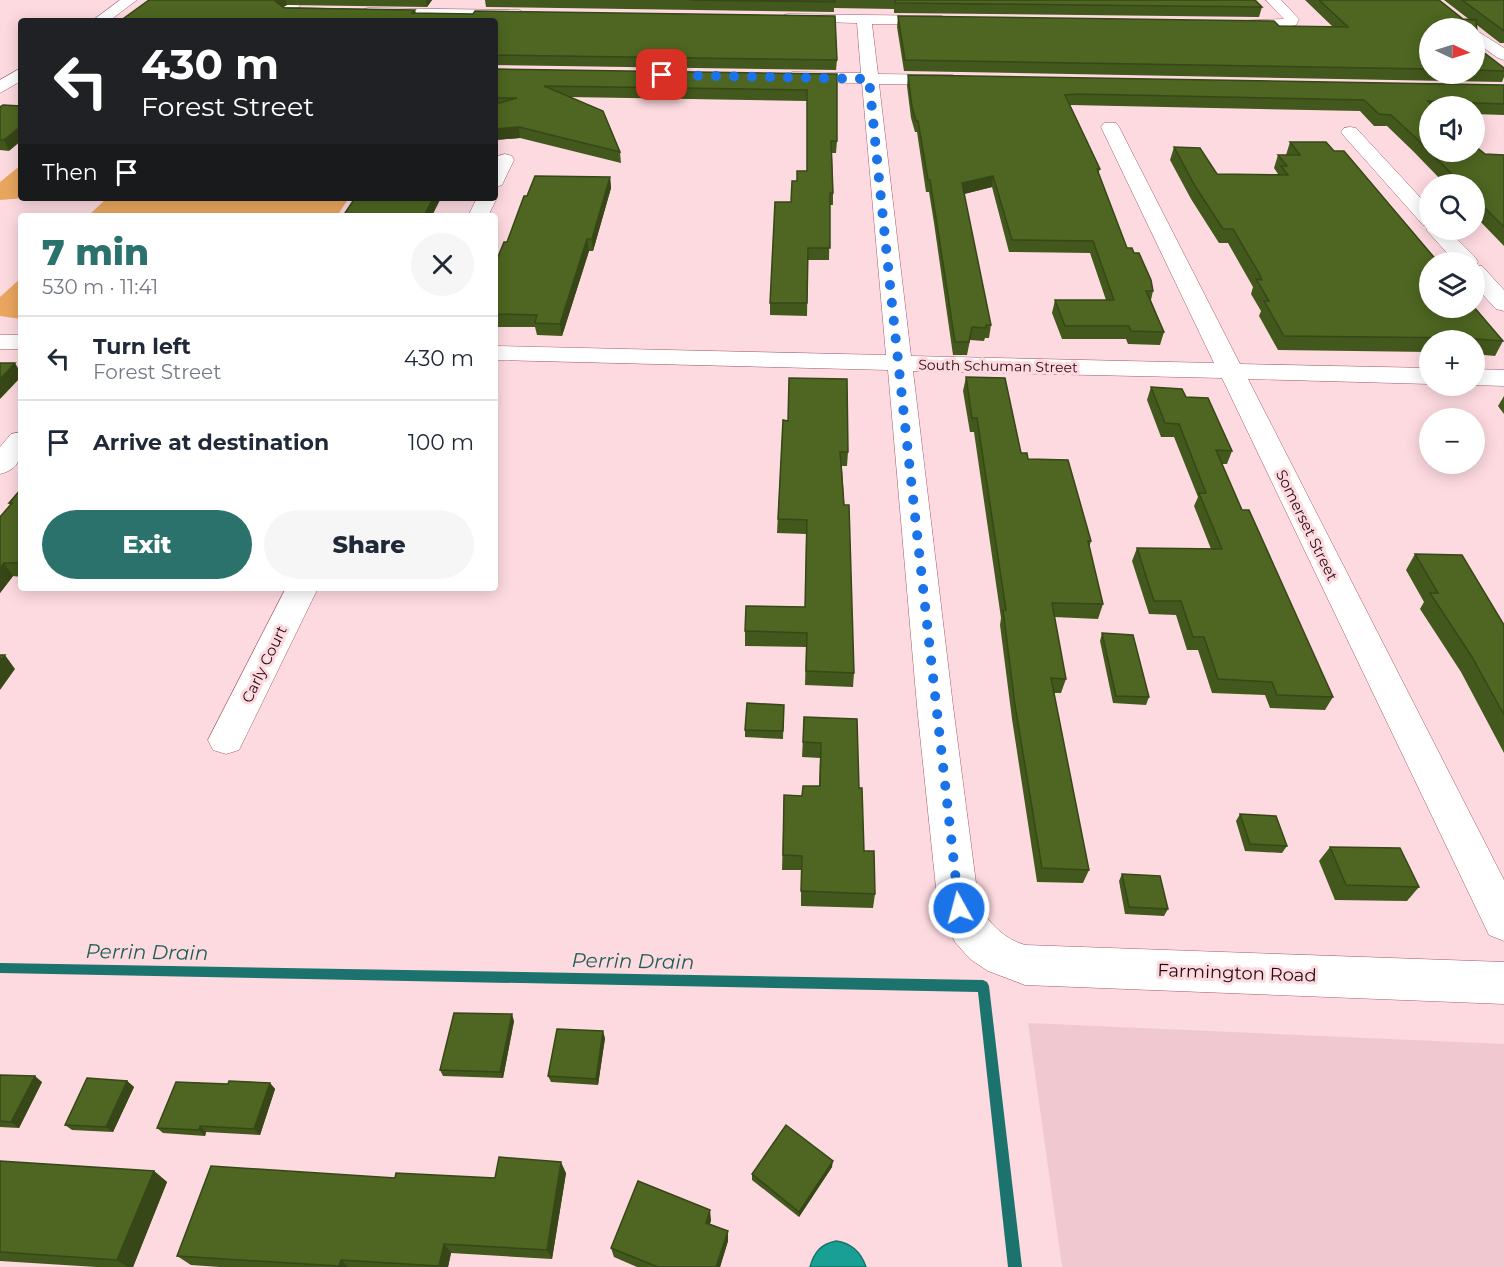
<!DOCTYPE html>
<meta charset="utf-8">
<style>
:root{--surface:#fff;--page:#f6f6f7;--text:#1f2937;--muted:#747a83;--line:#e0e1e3;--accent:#2a726b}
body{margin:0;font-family:Montserrat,sans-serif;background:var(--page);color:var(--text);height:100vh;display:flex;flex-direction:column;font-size:22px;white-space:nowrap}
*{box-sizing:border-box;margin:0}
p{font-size:20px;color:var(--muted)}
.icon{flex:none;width:33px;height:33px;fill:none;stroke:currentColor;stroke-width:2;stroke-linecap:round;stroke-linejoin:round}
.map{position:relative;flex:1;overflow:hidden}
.drawer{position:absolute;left:18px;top:213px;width:480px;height:378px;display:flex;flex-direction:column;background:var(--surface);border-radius:6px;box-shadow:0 3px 15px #0003}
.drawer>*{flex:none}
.banner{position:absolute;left:18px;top:18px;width:480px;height:183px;border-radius:6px;box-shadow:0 3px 15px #0003;background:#202124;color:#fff;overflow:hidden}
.needle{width:39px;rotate:94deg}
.controls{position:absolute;left:1419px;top:18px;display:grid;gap:12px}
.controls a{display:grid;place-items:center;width:66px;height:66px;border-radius:50%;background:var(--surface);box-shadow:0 3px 15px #0003;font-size:30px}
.pin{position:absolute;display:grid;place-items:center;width:51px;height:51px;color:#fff;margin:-26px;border-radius:12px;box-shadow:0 3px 9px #0006}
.me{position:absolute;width:66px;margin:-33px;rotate:353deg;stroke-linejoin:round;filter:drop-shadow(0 0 4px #0008)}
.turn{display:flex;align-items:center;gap:21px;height:126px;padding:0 24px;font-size:27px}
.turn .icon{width:78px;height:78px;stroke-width:2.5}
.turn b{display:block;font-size:42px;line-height:51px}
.then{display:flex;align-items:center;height:57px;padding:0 24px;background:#0003;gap:12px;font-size:22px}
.round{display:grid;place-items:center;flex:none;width:63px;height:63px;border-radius:32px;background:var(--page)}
.headline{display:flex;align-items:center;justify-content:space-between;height:102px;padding:0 24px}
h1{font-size:36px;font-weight:800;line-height:45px;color:var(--accent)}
.primary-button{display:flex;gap:12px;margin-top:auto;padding:12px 24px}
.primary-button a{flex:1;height:69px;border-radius:36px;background:var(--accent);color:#fff;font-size:24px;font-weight:800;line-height:69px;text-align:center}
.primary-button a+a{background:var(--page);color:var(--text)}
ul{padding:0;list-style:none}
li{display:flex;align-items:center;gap:18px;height:84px;padding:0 24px;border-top:2px solid var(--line)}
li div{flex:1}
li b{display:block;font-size:22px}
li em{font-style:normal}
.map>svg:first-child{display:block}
.built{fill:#efc9cf}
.green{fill:#e9a65e}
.water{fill:#18a095;stroke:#1c736d;stroke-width:1.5}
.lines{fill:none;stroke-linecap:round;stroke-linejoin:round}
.stream{fill:#1c736d;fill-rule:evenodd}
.minor-casing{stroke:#a75c6d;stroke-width:1}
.minor{fill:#fff;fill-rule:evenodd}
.wall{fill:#43581c}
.shaded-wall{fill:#374717}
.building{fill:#4e6621;stroke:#374717;stroke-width:1.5}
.route{stroke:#1a73e8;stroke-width:10;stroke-dasharray:0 18}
.labels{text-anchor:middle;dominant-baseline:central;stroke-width:6;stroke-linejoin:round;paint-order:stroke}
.far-street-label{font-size:14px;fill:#270a11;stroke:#fddae0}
.street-label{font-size:15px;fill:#270a11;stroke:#fddae0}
.near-street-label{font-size:18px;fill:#270a11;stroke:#fddae0}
.near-water-label{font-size:20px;font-style:italic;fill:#1d5f58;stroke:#fddae0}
</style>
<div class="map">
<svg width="1504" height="1267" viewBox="0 0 1504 1267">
<rect width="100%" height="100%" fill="#fddae0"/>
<path class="built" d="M1028,1023l476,21v223h-442z"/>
<g class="green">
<path d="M21,165v33h3l-24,2v-18z"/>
<path d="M107,198h242l-12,18h-249z"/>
<path d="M21,278v41l-21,-3v-19z"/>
</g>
<path class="water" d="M836,1241c15,2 25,11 30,26h-56c4,-15 11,-23 26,-26z"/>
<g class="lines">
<path class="stream" d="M0,963l983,17 4,2 2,4 33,281h-14l-30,-275 -978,-19z"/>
<g class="minor-casing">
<g id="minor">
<path d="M120,0h17l-28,21h-17z"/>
<path d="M290,0h16l-23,21h-16z"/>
<path d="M1266,0h15l18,19 -3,6c-14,4 -61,10 -70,0l7,-4 51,-2z"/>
<path d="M369,8l150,2 7,4 -7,4 -155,-3 -2,-3 2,-3z"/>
<path d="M789,14l153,2 7,4 -7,4h-70l6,50 75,1 8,5 -8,5 -74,-1 32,272 303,7 -113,-236 3,-4h12l3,4 121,237 190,4v16l-182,-5 256,501v61l-15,-6 -267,-557 -309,-7 40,335 26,200c11,18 25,33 46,39l479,17v42l-479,-19 -37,-14 -18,-12 -15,-17 -17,-35 -21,-201 -29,-336 -393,-10v-14l391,9 -24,-272 -70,-1 -8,-5 8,-5 69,1 -4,-50 -73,-2 -2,-3 2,-3z"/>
<path d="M1474,29l30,19v12l-6,-2 -24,-17z"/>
<path d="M21,68v13l-21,12v-13z"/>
<path d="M1350,127l6,1 74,80v22h18l27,27 3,5 -2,3 6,1 22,24v21l-8,-2 -22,-24v-23h-19l-25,-28 -4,-4 3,-3 -6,-2 -79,-89 -3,-4 3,-4z"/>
<path d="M505,154l7,2 2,4 -12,25 -7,2v-26l3,-5z"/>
<path d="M495,195l2,3 -9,18h-20l9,-18h18z"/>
<rect x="0" y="335" width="21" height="14"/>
<path d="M1474,369l30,1v16l-30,-1z"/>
<path d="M21,432c0,20 3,36 -21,42v-27l11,-13z"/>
<path d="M286,588h32l-79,162 -13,4 -13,-4 -5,-10z"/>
</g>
</g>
<use href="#minor" class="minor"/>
</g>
<g class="wall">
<path d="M149,0h283l-5,7 -140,-2 -4,2 132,3 1,3 57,1 2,-3 360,5 2,44 -1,10 -341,-5v-44h-375z"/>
<path d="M485,0h770l7,7 -3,10 -365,-4v-4l-60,-1v4l-348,-5z"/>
<path d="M1305,0h134l24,19 7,1 -26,-20h60v43h-4l-23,-18v7l-3,5v-9h-44v46h44v-29l30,23v9l-2,5 -598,-11 -7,-44 1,-11 435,11z"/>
<path d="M495,69l342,5v67l-1,12h-4l1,40v12h-3l-1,55h-21l-1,56 -37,-1v-12l21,-101 6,-21 10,-10v-70l-238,-4 51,55 1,11 -101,-25 -25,2z"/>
<path d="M908,75l596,10v30l-30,-1v-8h-44l55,48 19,1v91l-30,-31v-31h-29l-32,-33 -26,-25h-13l-14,-15 -290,-6 30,64 -2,5 29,74 7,5 19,38 -2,9 13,32 -4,13 -32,-1 -2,-5h-64l-10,-26 3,-13h51l-16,-47 -81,-1 -17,-65 -28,7 27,131 -2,13h-4l-1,3 -14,-1 -3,15h-14l-19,-132 -5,-31h-3l-9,-60h-2l-4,-14 -4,-32z"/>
<path d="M0,107l9,44 -9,-1z"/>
<path d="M1290,142l213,199 -8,15 -21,-2v-14h-44v12l-152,-2 -19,-34 2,-5 -10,-17 2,-7 -25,-44h-9l-28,-44 -21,-39 4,-13 43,27h61l-4,-6 4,-13h8z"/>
<path d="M610,177l1,11 -18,63h-4l-27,85 -25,-1 -2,-8h-40v-63l12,-22 20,-46z"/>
<path d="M966,377l55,76 7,6 63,82 -2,7 14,56 -5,15 -44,-2 12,62 -5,14h-7l35,177 -6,13 -46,-1 -25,-163 -12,-94 1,-7 -27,-186h-4l-7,-41z"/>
<path d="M1151,387l35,10 46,54 -5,13h-5l20,46 91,187 -8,13 -55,-2 -5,-13 -53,-2 -14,-43h-11l-11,-35 -27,-1 -17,-53 5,-13 74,1 -17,-43 4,-9 -24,-60h-13l-14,-37z"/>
<path d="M1504,396v18l-6,-8z"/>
<path d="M783,420l65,32 -1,14h-5l12,207 -1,14 -48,-2 1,-38 -61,-1v-15l60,-24 1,-73 -29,-1z"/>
<path d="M21,489v88l-8,-1 -13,17 10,-88 -1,-2z"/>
<path d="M1415,554l89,71v128l-43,-81 -41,-63 4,-7 -18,-32z"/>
<path d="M1102,633l47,64 -3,8 -33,-2 -13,-62z"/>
<path d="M784,705l-1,34 -38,-2v-7z"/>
<path d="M804,717l55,71 5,63 11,43 -2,14 -72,-2v-36h-19l2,-75 18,1 17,-10 1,-28 -18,-1z"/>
<path d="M1240,814l47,32 -5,7 -37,-2 -9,-30z"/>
<path d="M1330,847l89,40 -12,14 -72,-1 -16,-39z"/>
<path d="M1122,874l46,35 -4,7 -39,-2 -6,-33z"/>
<path d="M514,1021l-11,57 -60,-2 -3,-6z"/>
<path d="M605,1038l-7,47 -47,-3 -3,-6z"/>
<path d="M0,1075l42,7 -23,46 -19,-1z"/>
<path d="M127,1081l7,6 -21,45 -41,-2 -7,-5z"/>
<path d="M270,1083l5,6 -15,46 -54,-3 -1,4 -42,-3 -6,-5 71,-44z"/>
<path d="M0,1161l154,10 13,11 -34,85h-37l-96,-6z"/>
<path d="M832,1167l-33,50 -47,-37v-6z"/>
<path d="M566,1173l-14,86 -101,-6 -3,14h-228l-29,-2 -14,-9 218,-78h100z"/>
<path d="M711,1220l-1,4 18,7v10l-8,26h-83l-23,-10 -3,-9z"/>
</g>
<g class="shaded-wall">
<path d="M276,0h10l1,5 -9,5 -3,-9z"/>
<path d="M426,0h6l-5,7z"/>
<path d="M21,126v15l-12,10 -5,-11z"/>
<path d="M519,127l1,11 -25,2v-11z"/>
<path d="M993,176l-1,11 -32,8 2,-12z"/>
<path d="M610,177l1,11 -18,63 -1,-12z"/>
<path d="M433,198h8l-9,18h-8z"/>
<path d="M587,239l2,12 -27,85 -2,-12z"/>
<path d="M15,363l6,10v4l-21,22v-20z"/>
<path d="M4,563l9,13 -13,17v-25z"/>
<path d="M5,655l10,14 -15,21v-29z"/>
<path d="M512,1014l2,7 -11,57 -3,-6z"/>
<path d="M603,1031l2,7 -7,47 -2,-6z"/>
<path d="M35,1076l7,6 -23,46 -8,-6z"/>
<path d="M127,1081l7,6 -21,45 -7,-5z"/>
<path d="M270,1083l5,6 -15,46 -6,-6z"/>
<path d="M200,1126l6,6 -1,4 -6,-6z"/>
<path d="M833,1161l-1,6 -33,50v-5z"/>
<path d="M561,1162l5,11 -14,86 -5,-9z"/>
<path d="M154,1171l13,11 -34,85h-5l-11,-7z"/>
<path d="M710,1210l1,10 -4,13 -1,-10z"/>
<path d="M728,1231v10l-8,26h-4z"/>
<path d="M444,1244l7,9 -3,14h-8l-1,-1z"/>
<path d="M341,1260l7,7h-8l-1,-1z"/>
</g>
<g class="building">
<path d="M149,0h127l-1,1 9,7 131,2 -3,3 61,1 2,-3 360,5 2,44 -342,-5v-34h-375z"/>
<path d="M689,0h146v2z"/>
<path d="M895,0h360l7,7 -367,-4z"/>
<path d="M1319,0h120l24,19 13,1 1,12h-3v-4h-44v41l-525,-9 -7,-44 376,5 5,5 69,1z"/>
<path d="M1462,0h42v31z"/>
<path d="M1474,45l30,23v3l-30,-1z"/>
<path d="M495,69l342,5v67h-6l2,52h-3v55h-22l-1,55h-37l5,-101h16l1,-21h5v-10h10v-81l-263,-4 59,25 17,41 -101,-25 -24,2v-25l22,-6h-22z"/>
<path d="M908,75l596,10v19l-76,-3 5,5h-3v45l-39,-36 -12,-1 -15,-14 -287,-6 -12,1 35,74h-3l30,79h5l2,5h5l12,27 2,11h-7l18,41 -33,-1 -2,-5h-64l-10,-26h59l-21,-59 -81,-1 -19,-64 -31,7 29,142h-5v3l-14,-1 -3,15h-14l-20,-131 -5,-31h-2l-10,-59h-2l-4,-14z"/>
<path d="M3,105l18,1v20l-17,14h-4v-33z"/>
<path d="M1290,142h36l8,9h10l94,111h-8v46h44v-1l29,34 -41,-3 -178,-2 -20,-35h5l-13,-22 6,1 -2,-5 -27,-46h-10l-28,-43 -21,-39 26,1 17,26 71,1 -7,-9h6l-9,-11h22z"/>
<path d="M1474,145l11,9 19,1v72l-30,-30v-13h-12l-32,-32h44z"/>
<path d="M535,176l75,1 -18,62h-5l-27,85 -25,-1 2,-8 -42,-1v-50l9,-22h3l17,-46h3z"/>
<path d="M355,198h78l-9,18h-81z"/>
<path d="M0,363h15l-15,16z"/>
<path d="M966,377l39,1 16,75h6l1,6 40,1 23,81h-3l15,63 -51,-1 14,76 -15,-1 38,192 -47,-2 -27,-163 -12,-95h3l-29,-192h-5z"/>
<path d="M789,378l58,1 1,73h-8l4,53h5l5,168 -48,-2 1,-38 -62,-2 1,-25 59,1 2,-87 -29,-1 5,-99 5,1z"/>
<path d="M1151,387l31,2 4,8 22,1 24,53 -16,-1 26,60h7l84,187 -56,-2 -5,-13 -54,-3 -14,-42h-11l-12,-36h-27l-17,-53 85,1 -23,-56h7l-27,-69 -14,-1z"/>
<path d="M21,489v74h-17l-4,5v-51l12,-14h-3z"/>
<path d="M1415,554l47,1 42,70v90l-32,-58 -42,-64h8z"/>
<path d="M1102,633l31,2 16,62 -33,-1z"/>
<path d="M0,655h5l-5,6z"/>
<path d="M747,703l37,2 -1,26 -38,-1z"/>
<path d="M804,717l53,2 2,69h3l2,63h10l1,43 -74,-3 1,-35 -19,-1 1,-60 18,1 1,-10h17l1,-43 -18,-1z"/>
<path d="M1240,814l36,2 11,30 -37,-2z"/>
<path d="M1330,847l70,1 19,39 -73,-2z"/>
<path d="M1122,874l38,2 8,33 -39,-2z"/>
<path d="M454,1013l58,1 -12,58 -60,-2z"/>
<path d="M557,1029l46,2 -7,48 -48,-3z"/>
<path d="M0,1075l35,1 -24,46 -11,-1z"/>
<path d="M87,1078l40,3 -21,46 -41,-2z"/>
<path d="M229,1081l41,2 -16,46 -54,-3 -1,4 -42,-2 19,-46 52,2z"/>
<path d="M786,1125l47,36 -34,51 -47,-38z"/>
<path d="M499,1157l62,5 -14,88 -103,-6 -5,22 -98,-6 -2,6 -162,-10 34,-90 184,12 1,-5 99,5z"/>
<path d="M0,1161l154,10 -37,89 -117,-8z"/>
<path d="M638,1181l72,29 -4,13 22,8 -12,36h-58l-47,-19z"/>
</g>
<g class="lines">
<path class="route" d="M662,75l207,4c27,276 59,552 90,829"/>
</g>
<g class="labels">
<g class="far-street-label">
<text transform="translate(998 366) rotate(1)">South Schuman Street</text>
</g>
<g class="street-label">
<text transform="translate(1307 525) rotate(64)">Somerset Street</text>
<text transform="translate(264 664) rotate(-64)">Carly Court</text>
</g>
<g class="near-street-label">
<text transform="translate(1237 973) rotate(2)">Farmington Road</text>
</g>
<g class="near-water-label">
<text transform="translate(147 952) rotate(1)">Perrin Drain</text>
<text transform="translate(633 961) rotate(1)">Perrin Drain</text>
</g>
</g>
</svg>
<div class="controls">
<a><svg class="needle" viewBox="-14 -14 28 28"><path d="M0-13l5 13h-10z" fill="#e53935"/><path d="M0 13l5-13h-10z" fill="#747a83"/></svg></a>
<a><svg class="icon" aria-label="sound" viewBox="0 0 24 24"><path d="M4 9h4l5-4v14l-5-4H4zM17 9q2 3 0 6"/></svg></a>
<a><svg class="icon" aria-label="search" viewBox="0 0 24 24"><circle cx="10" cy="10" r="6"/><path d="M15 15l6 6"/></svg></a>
<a><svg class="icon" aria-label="layers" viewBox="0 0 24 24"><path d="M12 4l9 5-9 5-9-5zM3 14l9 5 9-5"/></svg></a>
<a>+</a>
<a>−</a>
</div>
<div class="pin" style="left:662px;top:75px;background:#d93025"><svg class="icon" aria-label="arrive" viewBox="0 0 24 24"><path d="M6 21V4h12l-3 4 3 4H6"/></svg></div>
<svg class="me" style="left:959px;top:908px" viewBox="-20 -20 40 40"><circle r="17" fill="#1a73e8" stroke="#fff" stroke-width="3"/><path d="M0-11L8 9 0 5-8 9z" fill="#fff"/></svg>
<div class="banner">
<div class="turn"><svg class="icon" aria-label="left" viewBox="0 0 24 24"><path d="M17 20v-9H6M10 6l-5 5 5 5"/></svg><div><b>430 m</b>Forest Street</div></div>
<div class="then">Then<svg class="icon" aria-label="arrive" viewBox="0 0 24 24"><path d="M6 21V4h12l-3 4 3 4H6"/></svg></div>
</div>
<section class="drawer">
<div class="headline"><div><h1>7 min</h1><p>530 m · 11:41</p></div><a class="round"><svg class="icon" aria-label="close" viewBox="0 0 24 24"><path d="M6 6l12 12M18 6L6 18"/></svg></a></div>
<ul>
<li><svg class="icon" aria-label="left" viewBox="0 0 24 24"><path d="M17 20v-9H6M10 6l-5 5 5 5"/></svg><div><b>Turn left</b><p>Forest Street</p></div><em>430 m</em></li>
<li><svg class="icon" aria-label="arrive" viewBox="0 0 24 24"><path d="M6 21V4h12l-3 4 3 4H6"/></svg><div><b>Arrive at destination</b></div><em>100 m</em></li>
</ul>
<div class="primary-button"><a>Exit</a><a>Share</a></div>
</section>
</div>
